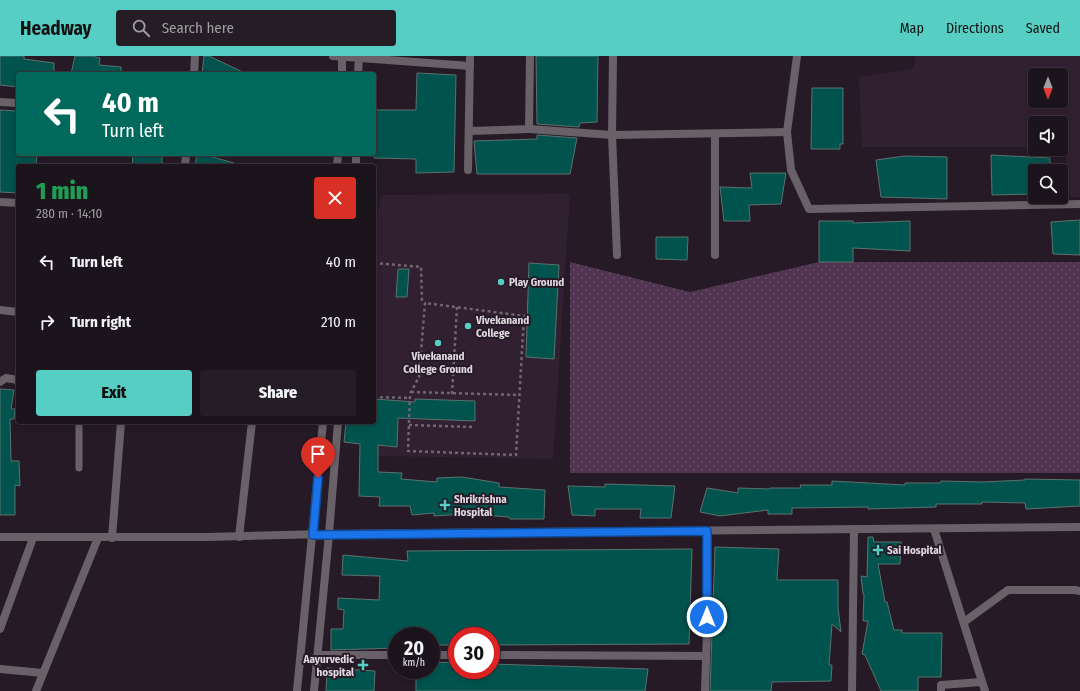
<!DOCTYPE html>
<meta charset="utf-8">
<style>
:root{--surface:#1c141c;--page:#251d25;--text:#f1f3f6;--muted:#a09ea3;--line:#3a333b;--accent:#56cec3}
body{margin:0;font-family:"Fira Sans Condensed",sans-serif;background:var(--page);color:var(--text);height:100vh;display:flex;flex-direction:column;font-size:15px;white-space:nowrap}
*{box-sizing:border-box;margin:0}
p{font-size:13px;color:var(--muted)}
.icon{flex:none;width:22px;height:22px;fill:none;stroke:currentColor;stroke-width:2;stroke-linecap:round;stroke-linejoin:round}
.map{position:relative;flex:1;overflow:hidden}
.panel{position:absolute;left:16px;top:108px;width:360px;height:260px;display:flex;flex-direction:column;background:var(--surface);border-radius:4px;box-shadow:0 2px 6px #0003,0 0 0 1px var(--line)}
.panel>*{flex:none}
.guide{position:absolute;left:16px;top:16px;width:360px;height:84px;border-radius:4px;box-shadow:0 2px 6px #0003,0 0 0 1px var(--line);background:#00695c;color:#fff;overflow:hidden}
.needle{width:26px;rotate:180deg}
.buttons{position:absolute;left:1028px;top:12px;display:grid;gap:8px}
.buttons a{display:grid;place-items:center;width:40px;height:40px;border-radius:4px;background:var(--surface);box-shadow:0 2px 6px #0003,0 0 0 1px var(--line);font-size:20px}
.speed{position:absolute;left:388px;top:571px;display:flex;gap:8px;font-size:20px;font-weight:700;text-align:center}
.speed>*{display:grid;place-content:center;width:52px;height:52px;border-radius:50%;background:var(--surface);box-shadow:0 2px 6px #0003,0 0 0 1px var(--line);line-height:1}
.speed small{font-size:10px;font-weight:400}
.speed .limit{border:6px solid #d22;background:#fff;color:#111}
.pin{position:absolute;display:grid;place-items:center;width:34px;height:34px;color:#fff;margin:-41px -17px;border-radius:50% 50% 50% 0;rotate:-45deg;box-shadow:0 0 4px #0007}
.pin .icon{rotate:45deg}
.me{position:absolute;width:44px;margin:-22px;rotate:0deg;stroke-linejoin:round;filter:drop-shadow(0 0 3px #0008)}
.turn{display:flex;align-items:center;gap:14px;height:84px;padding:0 20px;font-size:18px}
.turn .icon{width:52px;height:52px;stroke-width:2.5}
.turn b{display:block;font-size:28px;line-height:34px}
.round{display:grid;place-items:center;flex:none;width:42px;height:42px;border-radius:4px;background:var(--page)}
.summary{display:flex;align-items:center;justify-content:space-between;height:68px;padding:0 20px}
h1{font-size:24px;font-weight:800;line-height:30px;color:#1e9e55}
.button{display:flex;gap:8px;margin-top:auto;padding:8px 20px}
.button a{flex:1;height:46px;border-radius:4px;background:var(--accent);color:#111;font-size:16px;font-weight:800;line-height:46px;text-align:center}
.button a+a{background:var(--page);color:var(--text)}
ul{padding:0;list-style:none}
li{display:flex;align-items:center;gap:12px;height:60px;padding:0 20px}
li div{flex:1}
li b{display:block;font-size:15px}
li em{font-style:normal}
header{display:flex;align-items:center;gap:24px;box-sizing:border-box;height:56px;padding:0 20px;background:var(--accent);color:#111}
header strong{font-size:19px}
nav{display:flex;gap:22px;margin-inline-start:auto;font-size:14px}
.search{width:280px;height:36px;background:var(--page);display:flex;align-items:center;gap:10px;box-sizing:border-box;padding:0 14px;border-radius:4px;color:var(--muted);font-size:15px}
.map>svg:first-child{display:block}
.built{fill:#312031;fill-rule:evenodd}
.grass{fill:url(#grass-dots)}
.building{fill:#01544e;stroke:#5a726f}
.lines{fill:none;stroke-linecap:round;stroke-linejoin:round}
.path{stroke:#716671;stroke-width:2.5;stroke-dasharray:3 3;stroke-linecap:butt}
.service{stroke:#686167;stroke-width:7}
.minor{stroke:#686167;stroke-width:8}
.tertiary{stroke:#686167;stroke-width:8}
.route-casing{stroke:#114b97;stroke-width:10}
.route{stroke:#1a73e8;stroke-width:7}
.poi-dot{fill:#56cec3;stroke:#261a26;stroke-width:1.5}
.labels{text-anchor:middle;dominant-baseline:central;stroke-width:4;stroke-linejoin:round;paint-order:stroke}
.poi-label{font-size:11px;font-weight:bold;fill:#e0d8e0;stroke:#261a26;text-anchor:start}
</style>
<header>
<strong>Headway</strong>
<div class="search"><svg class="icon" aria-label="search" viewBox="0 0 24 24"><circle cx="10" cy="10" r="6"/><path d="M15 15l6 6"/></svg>Search here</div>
<nav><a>Map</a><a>Directions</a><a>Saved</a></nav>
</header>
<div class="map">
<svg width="1080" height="635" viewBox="0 0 1080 635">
<defs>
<pattern id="grass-dots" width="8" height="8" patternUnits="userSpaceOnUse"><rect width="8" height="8" fill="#513450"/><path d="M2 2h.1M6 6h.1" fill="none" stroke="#6a5169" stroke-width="1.8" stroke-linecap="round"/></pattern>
</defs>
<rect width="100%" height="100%" fill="#261a26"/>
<g class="built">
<path d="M916,0h164v141h-10l-5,-49 -4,-1v-24h-26v24h-173l-3,-70 54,-8zM1035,19h26v26h-26z"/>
<path d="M570,138l-17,265 -183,-3 -11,-34h15v-191l7,-36z"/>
</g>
<path class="grass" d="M570,206l120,30 129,-30h261v211h-510z"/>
<g class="building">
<path d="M0,0h24v3l30,4v11h-36v13l-18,-2z"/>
<path d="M75,0h16l9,2 -1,7 22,2v7h-50z"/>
<path d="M204,0h5l38,18h-45z"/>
<path d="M536,0h62l-1,66 -17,1 -1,4 -42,-3z"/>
<path d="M417,17l39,2 -2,97 -38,1v-14l-42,-1v-48h42z"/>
<path d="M812,32h31v56h-3v5h-29z"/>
<path d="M0,54l18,1v43h19l-1,12h-18v27l-18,-1z"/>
<path d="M537,79l40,3 -7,36h-93l-3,-33 63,-2z"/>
<path d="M133,98l29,1v11h-30z"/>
<path d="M197,98h5l32,9v3h-39z"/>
<path d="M991,99l59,3v13h-15v23l-43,1z"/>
<path d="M905,100l42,1v42l-66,-2 -5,-37z"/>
<path d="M750,117h36l-5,31 -32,1 1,16h-26l-4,-34 32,1z"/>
<path d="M1080,164v35l-27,-1 -2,-32z"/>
<path d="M819,165h34v2l57,-2v30l-57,-3v14h-34z"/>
<path d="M656,181h32l-1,23 -31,-1z"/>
<path d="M529,207l30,2 -5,94 -28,-2z"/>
<path d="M398,213h11l-2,28h-11z"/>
<path d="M0,333l14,1 -3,19h4l-1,10h-4l1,42h8l1,25 -5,-1v30h-15z"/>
<path d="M374,343l41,3v-3l60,2v20l-77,-3 -1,29 -19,-2v27l24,1 -1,6 36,3v-4l25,-1 37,6v4l46,3 -1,29h-34l-1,-2 -45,-3 -30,2v-3l-22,2 -2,-9h-31l1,-9 -21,-1 1,-52 -16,-2 2,-20h28z"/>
<path d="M1025,423l55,1v26l-54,3 -1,-6 -43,-1v2h-46v3l-68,2v-2l-76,1v6h-24v-4l-48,6 -20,-4 7,-24 31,5v-5l32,1v-1h31l-1,-3h32v-4l73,4v-2h35l1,-2 41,1 43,-2z"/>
<path d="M605,428l70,2 -4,32h-31l1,-9h-46v7l-23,-1 -4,-29 37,1z"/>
<path d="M868,481h5l1,5h27l-1,22h-22l7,38h2l7,28h8v3h40l-1,44h-23v14h-37l-16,-36 -3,-1 6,-33h-5l1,-27h-1l-2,-18 6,1z"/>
<path d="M715,491l64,2 -2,31h61v28l3,24 -9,-8 -3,41h3l-1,16 -59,1 -1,9h-61z"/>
<path d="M692,493l-3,95 -198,1v-9h-34v9h-26v-9h-34v12l-66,2v-21h12l1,-19 -6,-1v-11l41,2 1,-24 -38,-1 1,-20 65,6 -1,-10z"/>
<path d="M431,606l26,1v7h34v-6l157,5 -3,22h-229v-21h15z"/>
<path d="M327,612l48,3 -1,20h-48z"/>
</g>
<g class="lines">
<g class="path">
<path d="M374,207l47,4 1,33 3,3 -6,74 -9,17 -2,57 108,4 8,-139 -99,-13"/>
<path d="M411,336l108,3"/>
<path d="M452,338l5,-87"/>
<path d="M374,341l36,1"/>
<path d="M409,369l65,2"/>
</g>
<path class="service" d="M79,412v-46"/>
<g class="minor">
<path d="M333,0l137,10"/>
<path d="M613,0l-1,79 5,120"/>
<path d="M797,0l-10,76 4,38 18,39 271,-5"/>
<path d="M194,18l1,-18"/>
<path d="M0,46l18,1"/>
<path d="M529,73l83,6 175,-3"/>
<path d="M469,75l60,-2 1,-73"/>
<path d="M715,78v121"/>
<path d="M185,110l1,-12"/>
<path d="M468,114l2,-114"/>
<path d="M0,146l18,1"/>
<path d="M0,254l18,2"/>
<path d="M0,326l6,-4 12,2"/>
<path d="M934,473l51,162"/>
<path d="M0,481h208l115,-3 757,-7"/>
<path d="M239,481l13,-115"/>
<path d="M112,482l9,-116"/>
<path d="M964,566l44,-32h67l5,1"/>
<path d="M0,573l33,-91"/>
<path d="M318,599h79"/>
<path d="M431,599h26"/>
<path d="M491,599l215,1"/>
<path d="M0,613l43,4"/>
<path d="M36,635l62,-153"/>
<path d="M705,635l2,-60v-100"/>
<path d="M852,635l2,-162"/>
<path d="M941,635v-6l41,-3"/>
</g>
<g class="tertiary">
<path d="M342,18v-18"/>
<path d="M358,18l1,-18"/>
<path d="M337,110l1,-12"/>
<path d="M356,110v-12"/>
<path d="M297,635l26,-269"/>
<path d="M314,635l15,-157 9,-112"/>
</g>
</g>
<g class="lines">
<g class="route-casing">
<path id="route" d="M318,422l-5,57 394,-4v86"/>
</g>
<use href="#route" class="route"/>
</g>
<g class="poi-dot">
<circle cx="501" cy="226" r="4"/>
<circle cx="468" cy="270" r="4"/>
<circle cx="438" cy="287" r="4"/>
<path d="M443 443h4v4h4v4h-4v4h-4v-4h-4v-4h4z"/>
<path d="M876 488h4v4h4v4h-4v4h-4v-4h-4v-4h4z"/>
<path d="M361 603h4v4h4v4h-4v4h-4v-4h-4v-4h4z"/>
</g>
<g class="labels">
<g class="poi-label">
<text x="509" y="226">Play Ground</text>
<text x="476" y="264">Vivekanand<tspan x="476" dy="13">College</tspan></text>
<text x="438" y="300" text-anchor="middle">Vivekanand<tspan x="438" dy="13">College Ground</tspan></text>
<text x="454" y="443">Shrikrishna<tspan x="454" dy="13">Hospital</tspan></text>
<text x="887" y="494">Sai Hospital</text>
<text x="354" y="603" text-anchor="end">Aayurvedic<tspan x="354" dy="13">hospital</tspan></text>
</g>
</g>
</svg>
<div class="buttons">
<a><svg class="needle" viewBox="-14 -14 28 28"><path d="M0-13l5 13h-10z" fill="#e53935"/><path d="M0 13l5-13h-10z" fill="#a09ea3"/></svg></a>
<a><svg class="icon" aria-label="sound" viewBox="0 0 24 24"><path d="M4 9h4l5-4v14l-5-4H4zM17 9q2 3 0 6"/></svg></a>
<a><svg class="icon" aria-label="search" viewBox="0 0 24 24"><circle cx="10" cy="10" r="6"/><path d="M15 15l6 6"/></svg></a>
</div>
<div class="speed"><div>20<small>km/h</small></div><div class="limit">30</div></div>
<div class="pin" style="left:318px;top:422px;background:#d93025"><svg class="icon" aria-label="arrive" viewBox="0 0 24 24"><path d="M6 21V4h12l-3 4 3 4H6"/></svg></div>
<svg class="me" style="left:707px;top:561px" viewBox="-20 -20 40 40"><circle r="17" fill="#1a73e8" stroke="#fff" stroke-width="3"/><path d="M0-11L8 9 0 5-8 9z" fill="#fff"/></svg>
<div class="guide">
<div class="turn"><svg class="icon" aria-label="left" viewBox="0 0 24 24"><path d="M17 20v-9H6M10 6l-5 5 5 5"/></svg><div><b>40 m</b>Turn left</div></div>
</div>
<section class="panel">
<div class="summary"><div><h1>1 min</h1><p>280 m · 14:10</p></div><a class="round" style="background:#d93025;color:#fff"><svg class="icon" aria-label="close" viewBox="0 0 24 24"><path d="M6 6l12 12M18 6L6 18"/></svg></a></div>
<ul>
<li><svg class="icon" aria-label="left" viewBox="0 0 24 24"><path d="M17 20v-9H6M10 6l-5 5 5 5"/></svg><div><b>Turn left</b></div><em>40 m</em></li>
<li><svg class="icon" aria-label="right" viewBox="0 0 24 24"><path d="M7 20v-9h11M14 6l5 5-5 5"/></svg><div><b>Turn right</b></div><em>210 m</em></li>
</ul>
<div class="button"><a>Exit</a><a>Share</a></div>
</section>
</div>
